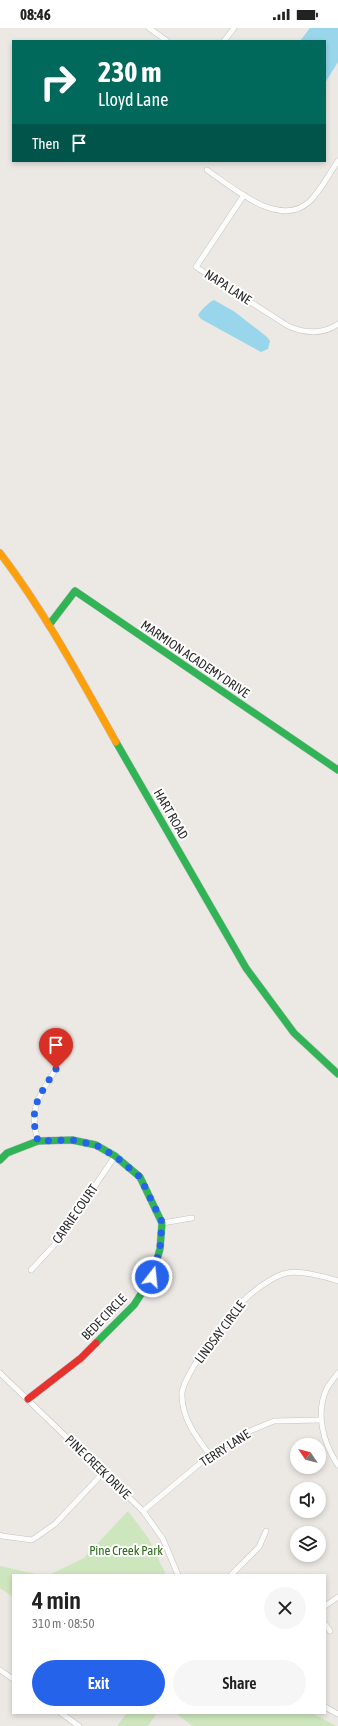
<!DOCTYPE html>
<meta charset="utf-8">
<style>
:root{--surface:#fff;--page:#f6f6f6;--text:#222;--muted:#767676;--accent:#2563eb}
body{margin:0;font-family:"Asap Condensed",sans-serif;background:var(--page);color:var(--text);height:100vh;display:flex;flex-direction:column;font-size:15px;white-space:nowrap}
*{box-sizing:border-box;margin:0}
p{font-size:13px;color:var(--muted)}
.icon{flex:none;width:22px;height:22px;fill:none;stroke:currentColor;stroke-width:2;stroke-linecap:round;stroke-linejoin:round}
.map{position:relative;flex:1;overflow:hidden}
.drawer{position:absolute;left:12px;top:1546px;width:314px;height:140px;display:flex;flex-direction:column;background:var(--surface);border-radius:0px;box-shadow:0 2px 6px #0003}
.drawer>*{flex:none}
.banner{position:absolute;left:12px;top:12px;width:314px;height:122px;border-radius:0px;box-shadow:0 2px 6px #0003;background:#00695c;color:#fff;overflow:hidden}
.needle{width:26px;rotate:305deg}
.fabs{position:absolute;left:290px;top:1410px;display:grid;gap:8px}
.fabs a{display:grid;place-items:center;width:36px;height:36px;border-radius:50%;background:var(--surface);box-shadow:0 2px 6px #0003;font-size:20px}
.pin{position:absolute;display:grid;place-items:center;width:34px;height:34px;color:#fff;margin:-41px -17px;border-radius:50% 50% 50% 0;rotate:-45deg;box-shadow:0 0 4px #0007}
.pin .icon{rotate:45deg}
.me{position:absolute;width:44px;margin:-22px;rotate:16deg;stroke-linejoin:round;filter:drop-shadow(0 0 3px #0008)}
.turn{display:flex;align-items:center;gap:14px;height:84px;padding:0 20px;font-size:18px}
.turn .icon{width:52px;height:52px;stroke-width:2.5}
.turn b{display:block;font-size:28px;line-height:34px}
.then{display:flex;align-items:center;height:38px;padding:0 20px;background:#0003;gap:8px;font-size:15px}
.round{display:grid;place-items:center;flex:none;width:42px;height:42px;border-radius:21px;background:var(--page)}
.summary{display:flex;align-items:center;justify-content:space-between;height:68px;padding:0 20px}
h1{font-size:24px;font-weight:600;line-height:30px}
.action{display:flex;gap:8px;margin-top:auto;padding:8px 20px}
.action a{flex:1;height:46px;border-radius:24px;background:var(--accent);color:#fff;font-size:16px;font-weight:600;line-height:46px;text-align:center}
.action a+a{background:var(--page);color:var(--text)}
.status{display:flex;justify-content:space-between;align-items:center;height:28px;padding:0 20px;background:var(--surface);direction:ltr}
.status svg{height:11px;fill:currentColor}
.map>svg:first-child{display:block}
.green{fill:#cee6be}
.water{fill:#99d6ec}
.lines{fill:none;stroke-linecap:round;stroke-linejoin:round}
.street-casing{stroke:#c5c4c5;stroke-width:6}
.fast-casing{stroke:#c5c4c5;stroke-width:8}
.slow-casing{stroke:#c5c4c5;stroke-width:8}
.jam-casing{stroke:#c5c4c5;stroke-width:8}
.street{stroke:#fcfcfb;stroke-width:5}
.fast{stroke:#30b455;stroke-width:7}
.slow{stroke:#ff9f0a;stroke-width:7}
.jam{stroke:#e5322d;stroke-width:7}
.route{stroke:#2563eb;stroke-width:7;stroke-dasharray:0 12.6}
.labels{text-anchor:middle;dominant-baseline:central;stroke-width:4;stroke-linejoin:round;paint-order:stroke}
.street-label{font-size:13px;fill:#2e2e2e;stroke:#fff}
.park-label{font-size:13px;fill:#2c6e1b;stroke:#fff}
</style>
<div class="status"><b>08:46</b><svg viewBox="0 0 49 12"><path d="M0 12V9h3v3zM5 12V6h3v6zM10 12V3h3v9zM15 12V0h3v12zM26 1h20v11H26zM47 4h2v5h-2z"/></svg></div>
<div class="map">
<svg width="338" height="1698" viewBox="0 0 338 1698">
<rect width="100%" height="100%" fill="#ece8e4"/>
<g class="green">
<path d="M128,1483l21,28 17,36h-117l35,-17z"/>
<path d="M0,1538l40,9h-27v22l-13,-9z"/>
<path d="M127,1685h30l-9,13h-31z"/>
<path d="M175,1685h137l24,13h-143z"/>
</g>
<g class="water">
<path d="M310,0h28v34l-13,21v-42h-25z"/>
<path d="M214,272l21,12 32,25 3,4 -2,8 -7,3 -60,-33 -3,-4c4,-6 10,-12 16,-15z"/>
</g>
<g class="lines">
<g class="street-casing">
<g id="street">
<path d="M149,0l18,13"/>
<path d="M224,13l10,-13"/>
<path d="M207,142c25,17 73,60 103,31 11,-11 19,-27 28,-40"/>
<path d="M244,167l-48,72 92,59c16,7 35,9 50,-2"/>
<path d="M38,1113c-10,-33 1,-45 18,-72"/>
<path d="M162,1195l30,-5"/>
<path d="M31,1242l26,-28 58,-86"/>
<path d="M0,1345l143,138 20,28 15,36"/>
<path d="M338,1345c-4,5 -8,10 -11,15 -12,25 -4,55 11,77"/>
<path d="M210,1427c-14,-18 -29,-38 -28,-62 2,-19 47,-80 62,-93 9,-9 31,-25 43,-27 13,-3 39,4 51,8"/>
<path d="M143,1483l67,-56 35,-22 29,-12 46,-1"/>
<path d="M0,1507l2,1 30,4 23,-16 49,-52"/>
<path d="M231,1547l28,-28 7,-16"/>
<path d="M325,1578l13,-9"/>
<path d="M325,1596l5,7"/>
<path d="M0,1642l13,9"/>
<path d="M325,1679l13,7"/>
<path d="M61,1685l18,13"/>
</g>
</g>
<g class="fast-casing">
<g id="fast">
<path d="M49,597l26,-34 263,179"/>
<path d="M116,714l130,226 48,65 44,41"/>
<path d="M0,1132l7,-7 31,-12 34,-1 24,5 19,11 25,21 22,46 -2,26 -8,28 -18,28 -38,38"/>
</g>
</g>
<g class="slow-casing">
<path id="slow" d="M0,525c45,59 80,125 116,189"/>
</g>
<g class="jam-casing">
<path id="jam" d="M28,1371l53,-41 15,-15"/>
</g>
<use href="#street" class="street"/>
<use href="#fast" class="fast"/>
<use href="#slow" class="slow"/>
<use href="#jam" class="jam"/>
</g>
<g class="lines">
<path class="route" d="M56,1041c-17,27 -28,39 -18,72l34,-1 24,5 19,11 25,21 22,45 -2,26 -8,29"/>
</g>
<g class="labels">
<g class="street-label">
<text transform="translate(228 259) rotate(33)">NAPA LANE</text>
<text transform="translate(195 631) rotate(34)">MARMION ACADEMY DRIVE</text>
<text transform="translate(171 786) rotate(60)">HART ROAD</text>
<text transform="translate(75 1186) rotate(-55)">CARRIE COURT</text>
<text transform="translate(104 1289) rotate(-46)">BEDE CIRCLE</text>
<text transform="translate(220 1304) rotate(-53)">LINDSAY CIRCLE</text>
<text transform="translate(225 1420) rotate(-33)">TERRY LANE</text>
<text transform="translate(98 1439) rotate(44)">PINE CREEK DRIVE</text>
</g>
<g class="park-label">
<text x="126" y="1522">Pine Creek Park</text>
</g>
</g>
</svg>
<div class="fabs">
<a><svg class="needle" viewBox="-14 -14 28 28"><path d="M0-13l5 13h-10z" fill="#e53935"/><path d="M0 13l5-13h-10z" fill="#767676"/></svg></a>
<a><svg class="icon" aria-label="sound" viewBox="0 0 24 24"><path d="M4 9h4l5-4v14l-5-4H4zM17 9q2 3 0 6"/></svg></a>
<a><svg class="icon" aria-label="layers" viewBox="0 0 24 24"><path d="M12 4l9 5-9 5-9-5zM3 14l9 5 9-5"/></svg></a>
</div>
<div class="pin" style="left:56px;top:1041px;background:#d93025"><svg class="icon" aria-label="arrive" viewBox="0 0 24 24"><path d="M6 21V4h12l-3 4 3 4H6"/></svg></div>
<svg class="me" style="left:152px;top:1249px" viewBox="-20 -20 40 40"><circle r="17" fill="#2563eb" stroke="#fff" stroke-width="3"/><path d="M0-11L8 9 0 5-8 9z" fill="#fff"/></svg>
<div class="banner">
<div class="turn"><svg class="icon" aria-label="right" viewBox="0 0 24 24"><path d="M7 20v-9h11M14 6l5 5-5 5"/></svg><div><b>230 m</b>Lloyd Lane</div></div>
<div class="then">Then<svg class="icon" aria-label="arrive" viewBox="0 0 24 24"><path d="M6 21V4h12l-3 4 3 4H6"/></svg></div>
</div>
<section class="drawer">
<div class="summary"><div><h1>4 min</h1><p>310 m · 08:50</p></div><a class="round"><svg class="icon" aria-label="close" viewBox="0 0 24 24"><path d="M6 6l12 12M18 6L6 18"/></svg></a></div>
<div class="action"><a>Exit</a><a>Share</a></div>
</section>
</div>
